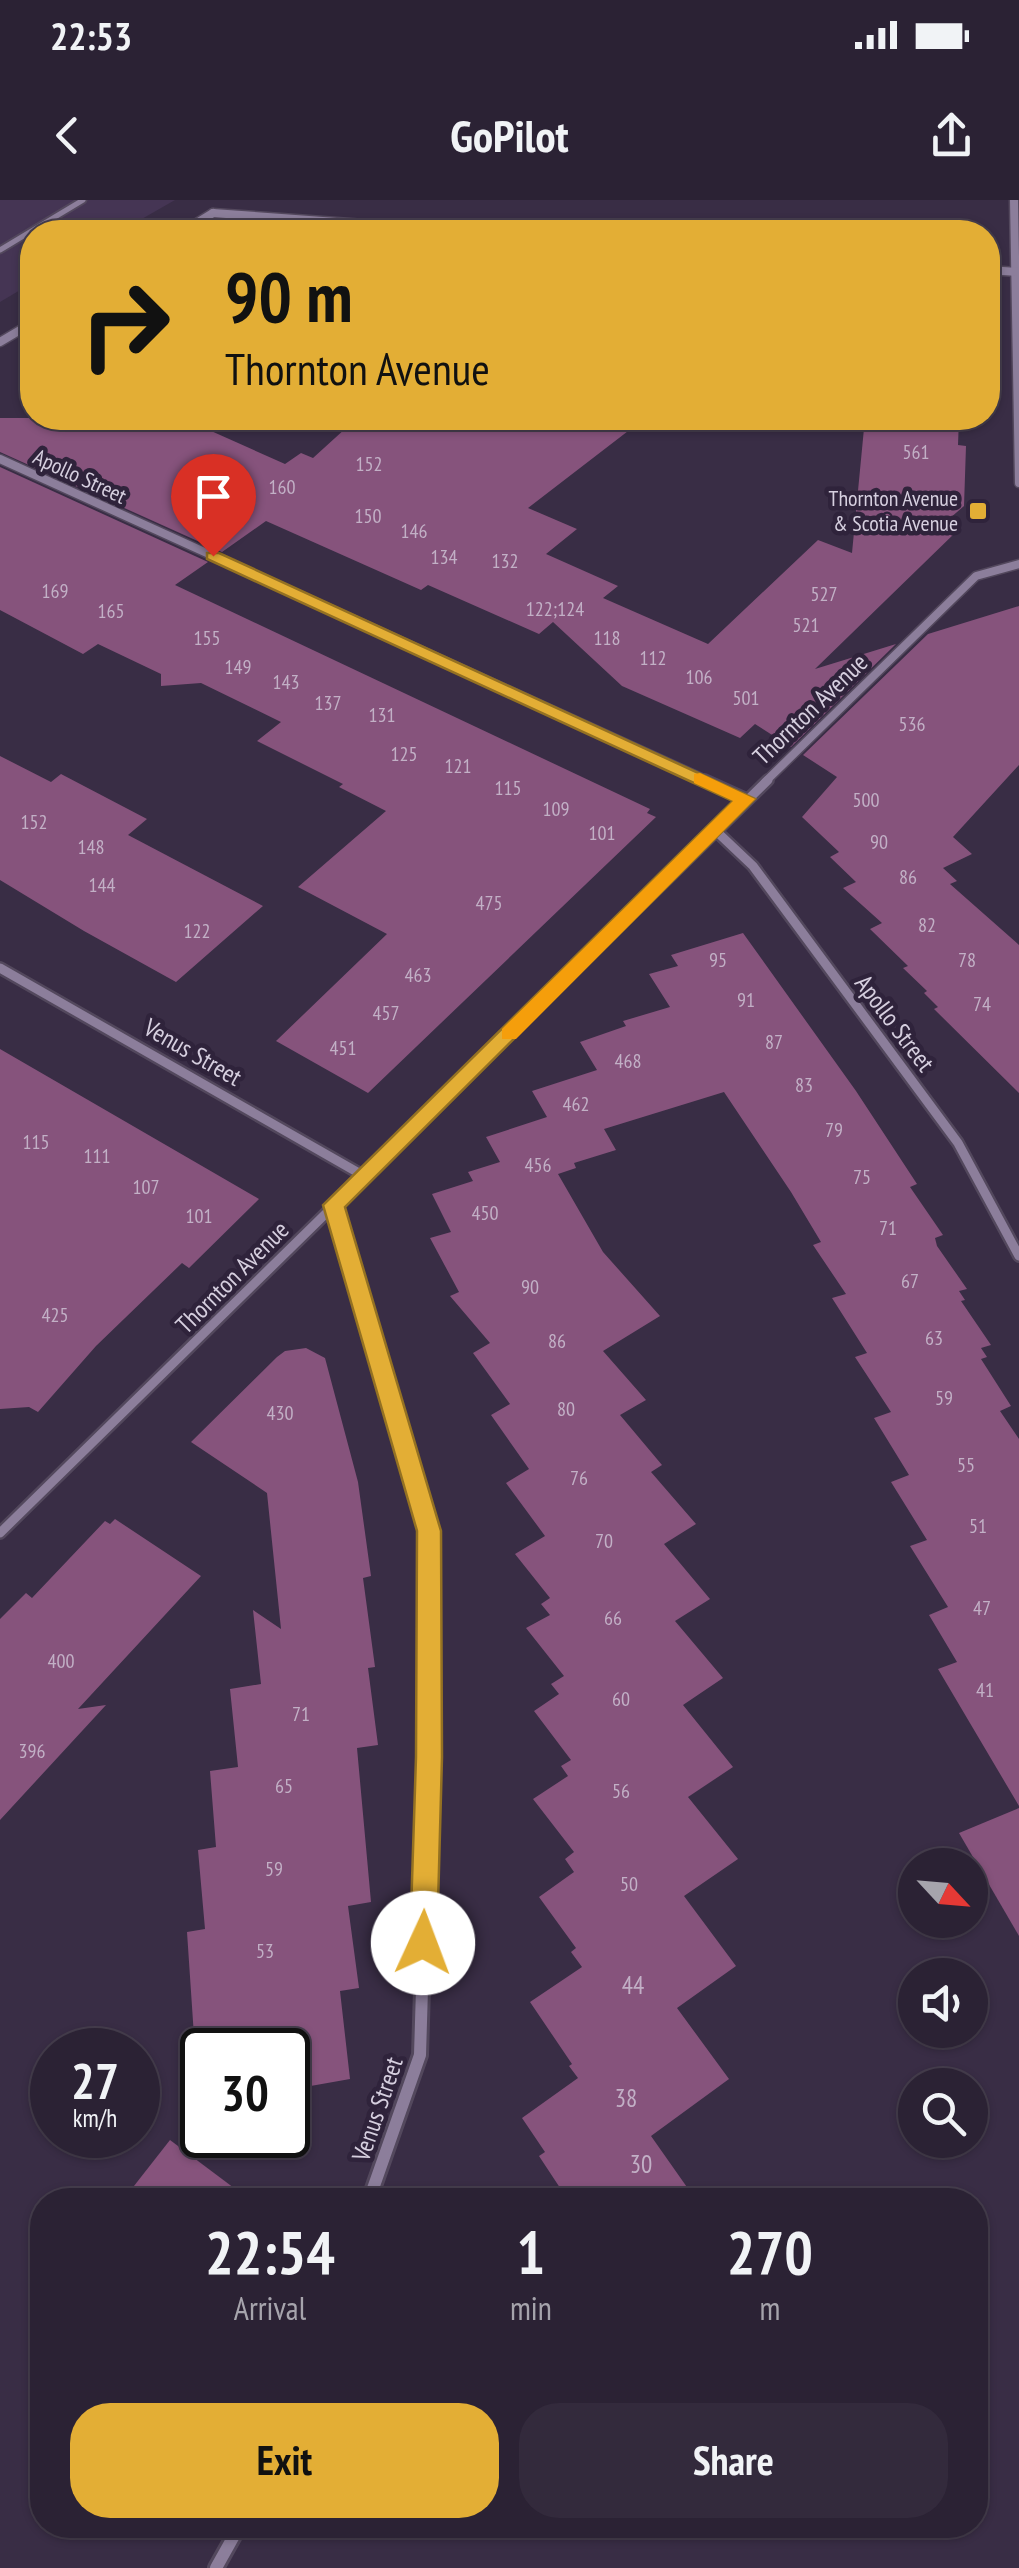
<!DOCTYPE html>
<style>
:root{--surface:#2b2234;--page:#332a3c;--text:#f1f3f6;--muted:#a6a4ac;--line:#473f4f;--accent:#e3ae35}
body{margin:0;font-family:"PT Sans Narrow",sans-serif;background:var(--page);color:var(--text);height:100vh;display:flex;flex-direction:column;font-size:38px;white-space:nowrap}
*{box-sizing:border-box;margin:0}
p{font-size:32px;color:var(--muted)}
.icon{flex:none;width:55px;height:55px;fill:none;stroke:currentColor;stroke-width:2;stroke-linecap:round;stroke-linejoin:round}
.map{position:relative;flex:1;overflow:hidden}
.panel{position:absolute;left:30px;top:1988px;width:958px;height:350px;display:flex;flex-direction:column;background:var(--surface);border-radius:40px;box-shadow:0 2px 8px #0004,0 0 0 2px var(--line)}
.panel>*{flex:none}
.top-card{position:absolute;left:20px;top:20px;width:980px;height:210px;border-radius:40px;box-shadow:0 2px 8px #0004,0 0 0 2px var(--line);background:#e3ae35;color:#111;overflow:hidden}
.needle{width:65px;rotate:116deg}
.tools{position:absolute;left:898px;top:1648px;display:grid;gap:20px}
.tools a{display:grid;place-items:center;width:90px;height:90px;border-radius:50%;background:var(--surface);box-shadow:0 2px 8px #0004,0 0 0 2px var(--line);font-size:50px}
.speed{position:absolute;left:30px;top:1828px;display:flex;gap:20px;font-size:50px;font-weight:700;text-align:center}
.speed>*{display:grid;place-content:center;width:130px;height:130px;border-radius:50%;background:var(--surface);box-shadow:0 2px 8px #0004,0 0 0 2px var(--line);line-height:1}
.speed small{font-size:25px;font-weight:400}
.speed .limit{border:5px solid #111;border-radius:15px;background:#fff;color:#111}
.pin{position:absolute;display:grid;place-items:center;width:85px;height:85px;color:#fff;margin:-102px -42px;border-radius:50% 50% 50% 0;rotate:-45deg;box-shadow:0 0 10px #0007}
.pin .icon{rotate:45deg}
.me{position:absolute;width:110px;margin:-55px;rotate:2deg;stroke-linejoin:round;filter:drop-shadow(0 0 8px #0008)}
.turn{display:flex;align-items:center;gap:35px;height:210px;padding:0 40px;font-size:45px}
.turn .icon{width:130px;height:130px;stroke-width:2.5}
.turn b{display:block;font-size:70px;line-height:85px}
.eta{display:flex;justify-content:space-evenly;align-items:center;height:170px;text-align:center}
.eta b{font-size:60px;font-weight:700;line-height:70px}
.primary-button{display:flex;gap:20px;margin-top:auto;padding:20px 40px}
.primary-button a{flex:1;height:115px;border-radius:40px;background:var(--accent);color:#111;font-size:40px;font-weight:700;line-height:115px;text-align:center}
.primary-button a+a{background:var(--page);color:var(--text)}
.status{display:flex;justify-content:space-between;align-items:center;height:70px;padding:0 50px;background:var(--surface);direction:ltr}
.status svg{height:28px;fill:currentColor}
header{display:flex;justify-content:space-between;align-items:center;height:130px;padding:0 40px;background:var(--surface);font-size:45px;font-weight:700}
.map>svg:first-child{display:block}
.built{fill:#453554}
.building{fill:#86537c}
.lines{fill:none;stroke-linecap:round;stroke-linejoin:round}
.service-casing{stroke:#53485d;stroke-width:9}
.minor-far2-casing{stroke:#53485d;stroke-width:11}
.minor-far1-casing{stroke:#53485d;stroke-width:14}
.minor-casing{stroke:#53485d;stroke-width:18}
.service{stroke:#8c7e9b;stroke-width:5}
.minor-far2{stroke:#8c7e9b;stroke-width:8}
.minor-far1{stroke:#8c7e9b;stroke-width:9}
.minor{stroke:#8c7e9b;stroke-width:12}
.route{fill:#e3ae35;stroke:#947122;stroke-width:2.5}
.slow{fill:#f59e0b}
.poi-dot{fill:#e3ae35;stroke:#2f233b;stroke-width:4}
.labels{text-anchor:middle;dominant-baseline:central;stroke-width:9;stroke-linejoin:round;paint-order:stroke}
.number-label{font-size:20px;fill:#c2b0c6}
.far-street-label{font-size:22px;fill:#d6cfdf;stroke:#2f233b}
.far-poi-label{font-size:22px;fill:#d6cfdf;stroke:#2f233b;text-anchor:end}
.street-label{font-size:25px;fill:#d6cfdf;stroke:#2f233b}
.near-number-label{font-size:25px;fill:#c2b0c6}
</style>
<div class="status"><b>22:53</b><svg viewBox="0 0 49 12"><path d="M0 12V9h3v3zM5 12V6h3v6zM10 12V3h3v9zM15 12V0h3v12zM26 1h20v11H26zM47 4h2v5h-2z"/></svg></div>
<header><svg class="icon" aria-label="back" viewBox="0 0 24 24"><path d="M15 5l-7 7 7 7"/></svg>GoPilot<svg class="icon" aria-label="share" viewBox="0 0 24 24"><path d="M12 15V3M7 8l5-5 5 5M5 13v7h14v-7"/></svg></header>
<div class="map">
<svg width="1019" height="2368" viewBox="0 0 1019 2368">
<rect width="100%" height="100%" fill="#392d45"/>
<path class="built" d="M0,0h175l-56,32h-87v51l-32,19z"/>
<g class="building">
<path d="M0,218h182l103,46 16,-11 12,5 44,-40h288l-117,90 49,21 -31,25 72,32 -15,12 105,46 110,-104 34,13 13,-135h94l-1,27 8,1 -2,60 -22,19 15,6 -142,138 81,-25 -105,103 -36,-23 -15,14 -118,-52 -69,-64 -14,12 -111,-49 -7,5 -155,-69 -44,31 -222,-100z"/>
<path d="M0,267l208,95 -33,23 475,224 -3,4 9,4 -288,276 -92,-52 111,-107 -89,-47 88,-76 -47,-24 4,-3 -86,-43 24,-19 -80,-39 -40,3v-12l-63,-30 -15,10 -83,-44z"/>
<path d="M1019,406v159l-66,72 19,17 -29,14 14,13 -7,3 69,61v148l-85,-84 4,-2 -14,-14 3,-2 -24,-23 5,-2 -38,-37 12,-6 -39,-35 13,-6 -26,-25 9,-5 -37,-35 35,-40 -34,-22 125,-121z"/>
<path d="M0,556l51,26 10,-8 86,45 -19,16 135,71 -87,76 -92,-51 -84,-51z"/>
<path d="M743,733l113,158 61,93 -7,3 33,48 -8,3 2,8 30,43 -8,2 6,9 -4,1 30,44 -10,3 6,9 -6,2 30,47 -11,5 19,28v367l-81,-137 19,-7 -28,-47 19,-8 -38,-61 17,-6 -36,-58 18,-7 -35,-57 17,-6 -36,-55 12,-4 -35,-55 14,-4 -33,-49 8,-3 -30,-50 -67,-100 -120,37 12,21 -42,13 2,5 -18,6 45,78 57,64 -57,35 43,49 -26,15 42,50 -11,7 45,52 -32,20 46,55 -35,22 48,57 -40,27 50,62 -45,30 50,62 -54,37 52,70 -59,42 52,71 -78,57 45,64h-128l-29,-44 6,-4 -23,-34 56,-40 -9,-12 3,-2 -42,-62 52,-35 -11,-15 5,-4 -37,-51 35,-25 -9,-13 9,-7 -41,-53 35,-23 -7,-10 10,-6 -37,-49 25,-17 -8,-10 13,-8 -38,-48 24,-13 -9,-11 9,-6 -35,-44 30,-18 -39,-53 23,-14 -38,-54 19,-11 -37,-51 17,-10 -40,-47 9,-4 -29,-54 21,-6 -19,-38 41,-13 -5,-9 32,-10 -14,-25 61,-20 -15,-26 65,-21 -17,-28 46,-16 -3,-5 47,-14 -21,-33 29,-8 -7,-11z"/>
<path d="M0,849l259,150 -70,69 -7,-5 -86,83 -58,66 -9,-5 -29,2z"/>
<path d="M306,1148l19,10 33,124 13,94 -8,2 12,89 -7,1 10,77 -21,3 14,154 -23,4 11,82 -19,3 10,88 -62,11v-40h-86v30l-5,1 -10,-149 18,-3 -7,-79 18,-3 -6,-76 28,-4 -8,-78 31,-5 -8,-74 28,19 -14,-136 -76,-51 86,-85 8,-6z"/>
<path d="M115,1319l86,57 -123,133 28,-4 -106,115v-201l26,-26 6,5 73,-77 5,3z"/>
<path d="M1019,1608v128l-60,-103z"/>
<path d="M170,1940l80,60h-127z"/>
</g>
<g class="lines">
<g class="service-casing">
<path id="service" d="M0,50l83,-50"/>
</g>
<g class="minor-far2-casing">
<g id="minor-far2">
<path d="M1014,0l5,283"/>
<path d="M213,13l262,19"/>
<path d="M182,32l31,-19"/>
<path d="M988,70l30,2"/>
<path d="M0,142l32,-19"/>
<path d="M0,259l710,323"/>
<path d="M765,582l211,-206 43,-12"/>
</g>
</g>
<g class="minor-far1-casing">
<g id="minor-far1">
<path d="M704,580l42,19"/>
<path d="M716,631l37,35 205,277 61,113"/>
<path d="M0,768l364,208"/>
<path d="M333,1005l96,326v20"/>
<path d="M0,1333l768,-753"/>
</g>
</g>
<g class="minor-casing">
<g id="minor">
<path d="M369,2000l51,-145 9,-298v-208"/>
<path d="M216,2368l24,-43"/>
</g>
</g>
<use href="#service" class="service"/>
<use href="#minor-far2" class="minor-far2"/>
<use href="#minor-far1" class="minor-far1"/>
<use href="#minor" class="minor"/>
</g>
<path class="route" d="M207,353h12l536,246 -410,408 96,324 1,226 -5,186 -4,9 -10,4 -9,-4 -4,-9 6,-186 1,-226 -94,-326 410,-404 -526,-242z"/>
<path class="slow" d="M700,573l55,26 -239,240h-14v-10l231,-228 -39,-18v-9z"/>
<rect class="poi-dot" x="968" y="301" width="20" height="20" rx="5"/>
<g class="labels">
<g class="number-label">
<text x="916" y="252">561</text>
<text x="369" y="264">152</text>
<text x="282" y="287">160</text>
<text x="368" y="316">150</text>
<text x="414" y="331">146</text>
<text x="444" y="357">134</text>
<text x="505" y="361">132</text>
<text x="55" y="391">169</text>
<text x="824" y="394">527</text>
<text x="555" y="409">122;124</text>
<text x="111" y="411">165</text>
<text x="806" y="425">521</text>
<text x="207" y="438">155</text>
<text x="607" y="438">118</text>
<text x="653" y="458">112</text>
<text x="238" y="467">149</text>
<text x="699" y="477">106</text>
<text x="286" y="482">143</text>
<text x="746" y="498">501</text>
<text x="328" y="503">137</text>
<text x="382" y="515">131</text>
<text x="912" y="524">536</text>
<text x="404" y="554">125</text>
<text x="458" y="566">121</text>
<text x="508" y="588">115</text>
<text x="866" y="600">500</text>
<text x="556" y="609">109</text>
<text x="34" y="622">152</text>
<text x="602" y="633">101</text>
<text x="879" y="642">90</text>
<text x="91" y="647">148</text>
<text x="908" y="677">86</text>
<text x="102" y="685">144</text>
<text x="489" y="703">475</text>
<text x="927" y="725">82</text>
<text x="197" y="731">122</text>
<text x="718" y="760">95</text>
<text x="967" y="760">78</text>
<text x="418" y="775">463</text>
<text x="746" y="800">91</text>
<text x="982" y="804">74</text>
<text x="386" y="813">457</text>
<text x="774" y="842">87</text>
<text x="343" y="848">451</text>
<text x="628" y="861">468</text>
<text x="804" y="885">83</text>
<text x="576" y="904">462</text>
<text x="834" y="930">79</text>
<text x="36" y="942">115</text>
<text x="97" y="956">111</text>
<text x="538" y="965">456</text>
<text x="862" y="977">75</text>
<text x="146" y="987">107</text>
<text x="485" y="1013">450</text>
<text x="199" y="1016">101</text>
<text x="888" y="1028">71</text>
<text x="910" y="1081">67</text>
<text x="530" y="1087">90</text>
<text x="55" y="1115">425</text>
<text x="934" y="1138">63</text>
<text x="557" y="1141">86</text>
<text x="944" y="1198">59</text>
<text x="566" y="1209">80</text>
<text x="280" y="1213">430</text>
<text x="966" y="1265">55</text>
<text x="579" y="1278">76</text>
<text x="978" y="1326">51</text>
<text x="604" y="1341">70</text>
<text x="982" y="1408">47</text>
<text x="613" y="1418">66</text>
<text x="61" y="1461">400</text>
<text x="985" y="1490">41</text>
<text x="621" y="1499">60</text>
<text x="301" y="1514">71</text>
<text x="32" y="1551">396</text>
<text x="284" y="1586">65</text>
<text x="621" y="1591">56</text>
<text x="274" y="1669">59</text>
<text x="629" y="1684">50</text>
<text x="265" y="1751">53</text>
</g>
<g class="far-street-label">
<text transform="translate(80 276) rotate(25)">Apollo Street</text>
</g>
<g class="far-poi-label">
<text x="958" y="298">Thornton Avenue<tspan x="958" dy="25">&amp; Scotia Avenue</tspan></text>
</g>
<g class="street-label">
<text transform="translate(810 509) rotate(-44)">Thornton Avenue</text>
<text transform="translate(895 823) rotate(53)">Apollo Street</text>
<text transform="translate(193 852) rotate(30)">Venus Street</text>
<text transform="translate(232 1077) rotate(-45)">Thornton Avenue</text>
<text transform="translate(377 1909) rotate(-71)">Venus Street</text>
</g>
<g class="near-number-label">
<text x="633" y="1785">44</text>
<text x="626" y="1898">38</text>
<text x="641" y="1964">30</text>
</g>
</g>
</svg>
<div class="tools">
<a><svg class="needle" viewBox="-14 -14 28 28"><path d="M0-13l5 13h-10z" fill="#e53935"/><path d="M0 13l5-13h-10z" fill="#a6a4ac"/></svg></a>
<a><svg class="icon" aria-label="sound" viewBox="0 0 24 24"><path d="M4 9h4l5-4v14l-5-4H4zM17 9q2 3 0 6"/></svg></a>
<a><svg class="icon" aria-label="search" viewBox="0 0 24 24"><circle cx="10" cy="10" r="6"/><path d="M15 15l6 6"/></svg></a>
</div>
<div class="speed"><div>27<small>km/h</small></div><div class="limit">30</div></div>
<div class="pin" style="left:213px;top:356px;background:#d93025"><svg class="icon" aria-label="arrive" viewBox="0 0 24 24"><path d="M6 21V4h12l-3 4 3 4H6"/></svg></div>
<svg class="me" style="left:423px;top:1743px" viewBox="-20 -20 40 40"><circle r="19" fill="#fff"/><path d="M0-13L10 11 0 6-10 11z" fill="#e3ae35"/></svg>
<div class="top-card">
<div class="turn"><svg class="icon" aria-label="right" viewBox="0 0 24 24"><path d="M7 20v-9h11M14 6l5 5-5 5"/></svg><div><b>90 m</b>Thornton Avenue</div></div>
</div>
<section class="panel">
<div class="eta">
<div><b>22:54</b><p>Arrival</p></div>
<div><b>1</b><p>min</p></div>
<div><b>270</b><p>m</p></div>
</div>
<div class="primary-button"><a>Exit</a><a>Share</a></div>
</section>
</div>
